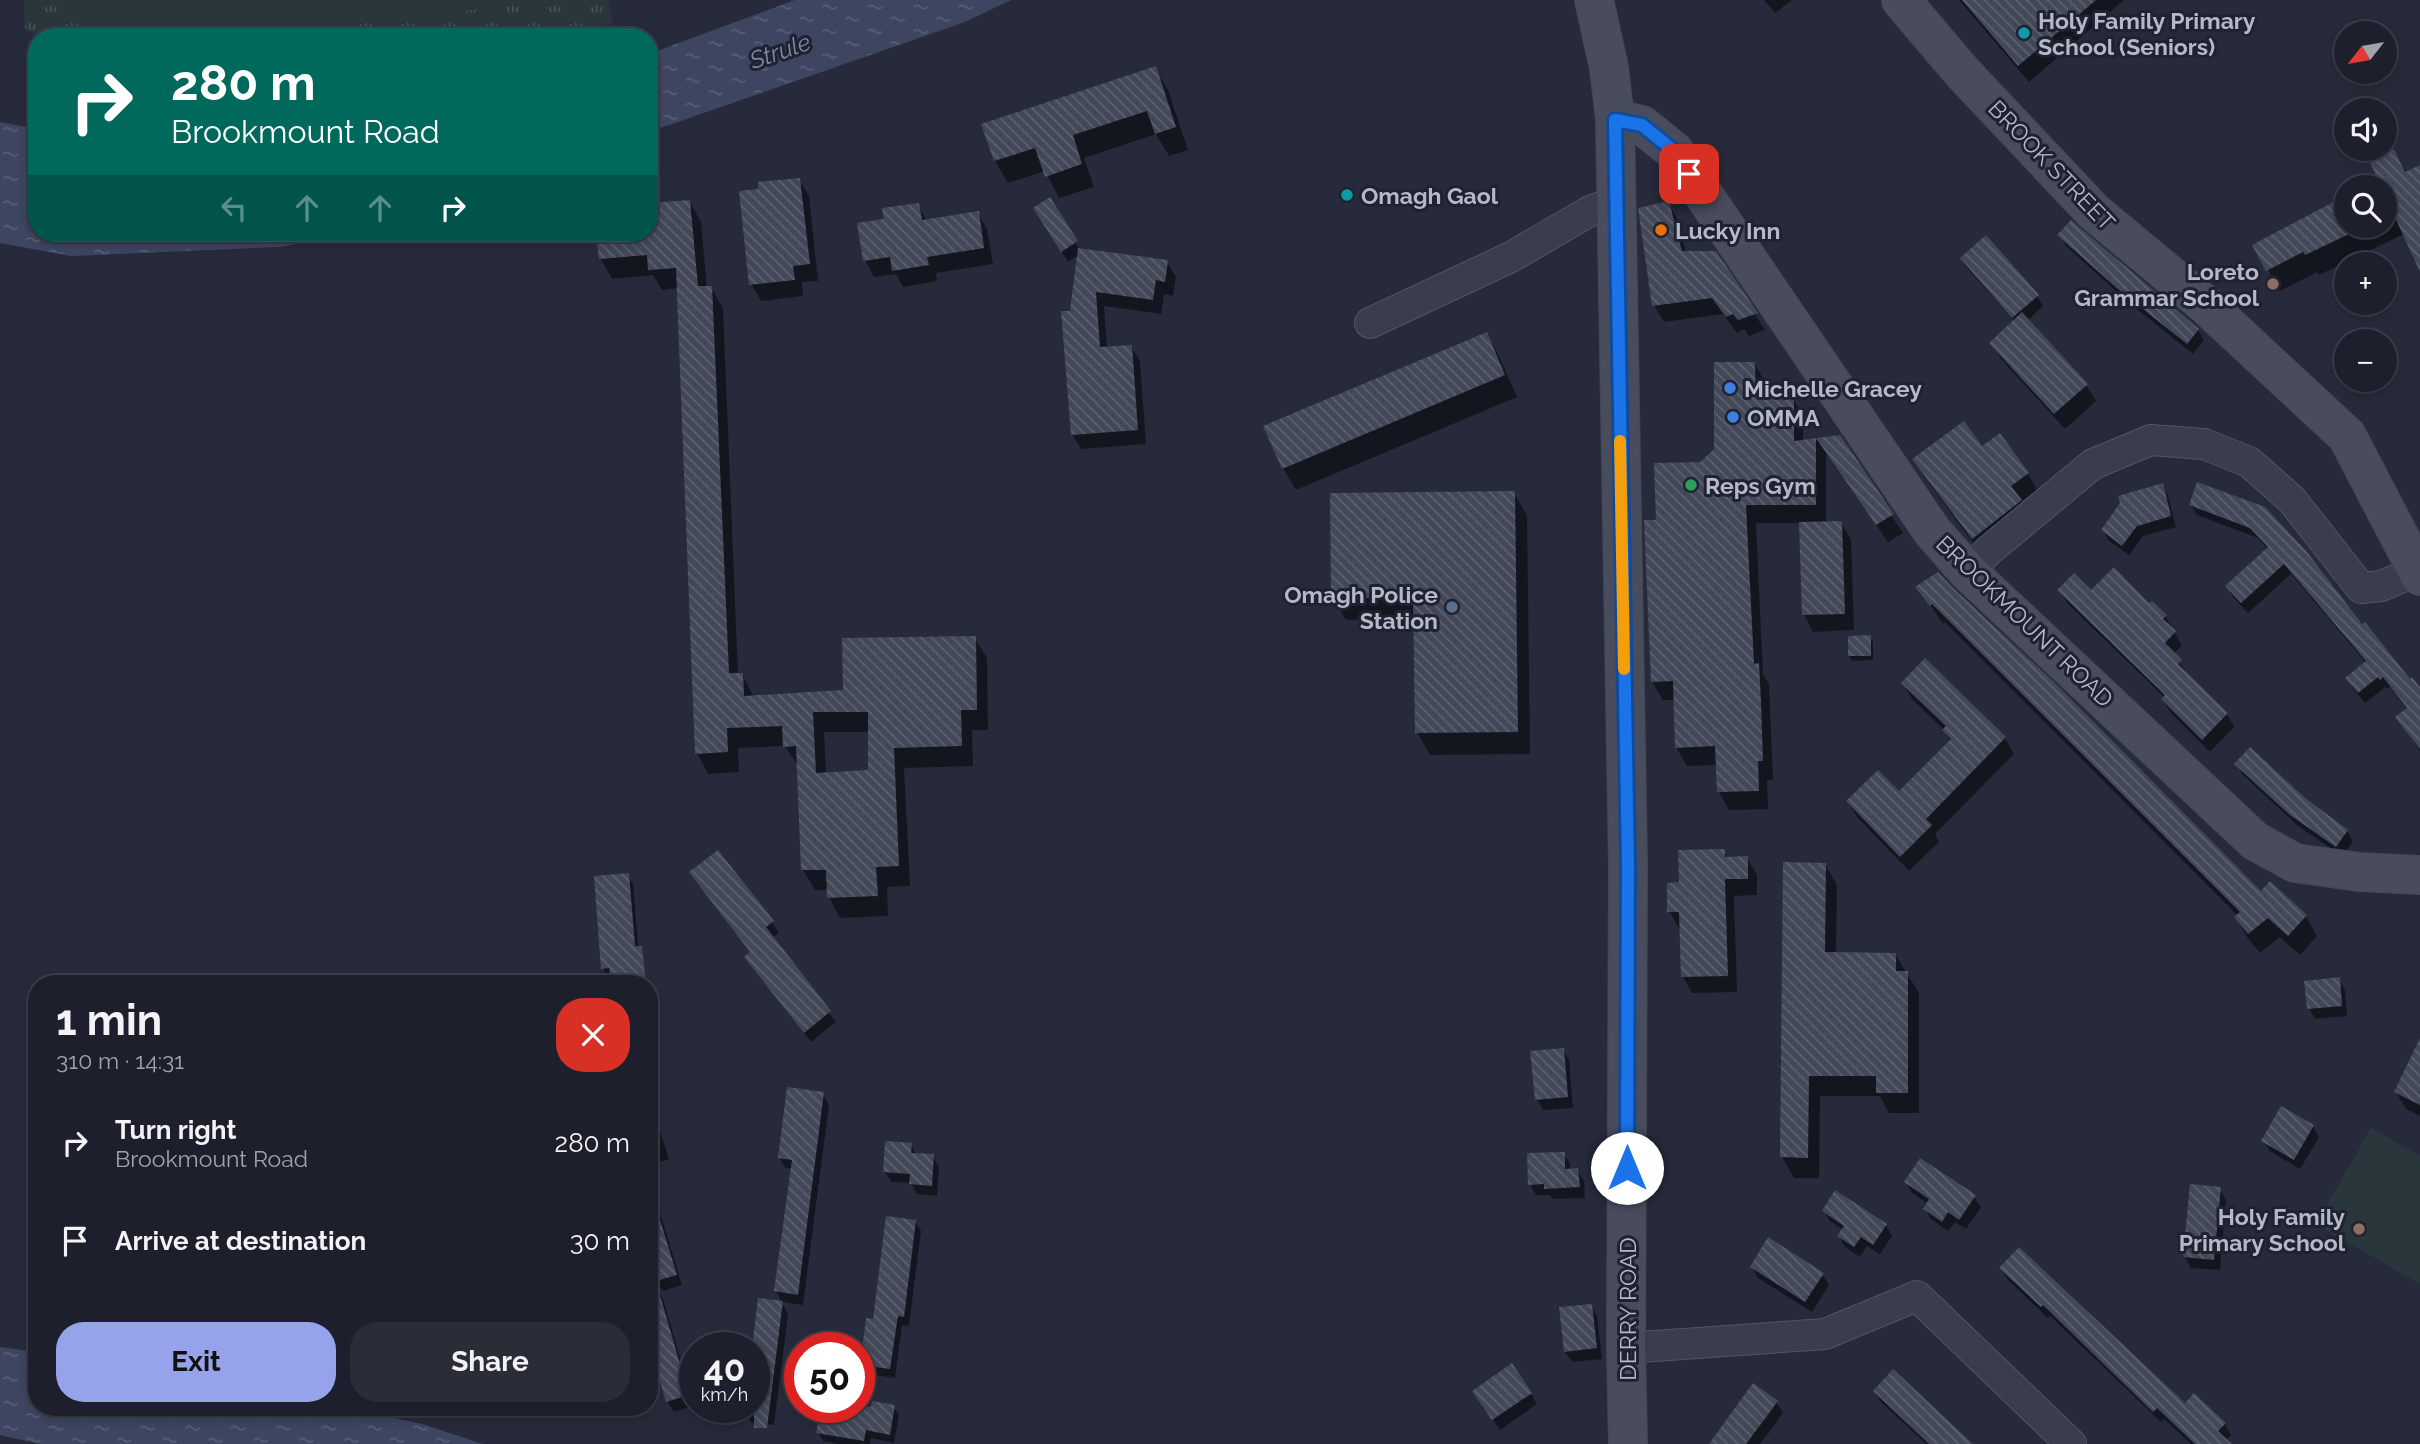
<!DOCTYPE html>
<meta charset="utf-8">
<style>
:root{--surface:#1d202c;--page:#2a2d38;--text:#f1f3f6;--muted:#a0a3a9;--line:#3b3e48;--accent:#96a3eb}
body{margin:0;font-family:Raleway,sans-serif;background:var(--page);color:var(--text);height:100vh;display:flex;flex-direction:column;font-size:26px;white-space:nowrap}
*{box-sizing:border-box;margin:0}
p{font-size:23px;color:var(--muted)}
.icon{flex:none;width:38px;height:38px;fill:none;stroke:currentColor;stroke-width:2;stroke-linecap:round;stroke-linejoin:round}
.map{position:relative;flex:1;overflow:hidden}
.side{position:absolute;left:28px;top:975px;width:630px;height:441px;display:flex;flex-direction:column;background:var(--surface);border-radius:28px;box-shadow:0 4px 10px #0003,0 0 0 2px var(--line)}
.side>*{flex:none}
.top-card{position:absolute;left:28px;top:28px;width:630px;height:214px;border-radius:28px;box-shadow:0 4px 10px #0003,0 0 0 2px var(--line);background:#00695c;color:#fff;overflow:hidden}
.needle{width:46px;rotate:239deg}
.fabs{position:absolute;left:2334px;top:21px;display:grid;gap:14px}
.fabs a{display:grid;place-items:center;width:63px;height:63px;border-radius:50%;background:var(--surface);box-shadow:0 4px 10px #0003,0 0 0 2px var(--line);font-size:35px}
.speed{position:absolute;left:679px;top:1332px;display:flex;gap:14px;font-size:35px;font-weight:700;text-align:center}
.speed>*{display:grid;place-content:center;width:91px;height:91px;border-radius:50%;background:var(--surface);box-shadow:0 4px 10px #0003,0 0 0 2px var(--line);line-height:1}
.speed small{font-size:18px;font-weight:400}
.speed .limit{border:10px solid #d22;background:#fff;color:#111}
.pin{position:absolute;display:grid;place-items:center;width:60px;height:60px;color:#fff;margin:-30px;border-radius:14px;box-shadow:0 4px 10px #0006}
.me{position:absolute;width:77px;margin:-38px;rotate:0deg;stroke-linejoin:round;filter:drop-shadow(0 0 5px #0008)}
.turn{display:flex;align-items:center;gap:24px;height:147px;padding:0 28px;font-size:32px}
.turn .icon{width:91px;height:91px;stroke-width:2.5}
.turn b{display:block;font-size:49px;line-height:60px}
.lanes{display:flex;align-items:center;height:66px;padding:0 28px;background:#0003;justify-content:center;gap:35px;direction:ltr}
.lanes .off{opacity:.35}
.round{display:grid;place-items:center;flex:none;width:74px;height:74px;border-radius:28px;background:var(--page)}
.summary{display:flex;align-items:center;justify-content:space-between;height:119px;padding:0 28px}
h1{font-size:42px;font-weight:700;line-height:52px}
.action{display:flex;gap:14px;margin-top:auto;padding:14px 28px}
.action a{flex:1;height:80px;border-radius:28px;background:var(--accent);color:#111;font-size:28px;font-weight:700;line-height:80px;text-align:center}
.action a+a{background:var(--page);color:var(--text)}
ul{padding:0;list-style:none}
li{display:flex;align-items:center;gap:21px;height:98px;padding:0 28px}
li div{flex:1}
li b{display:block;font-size:26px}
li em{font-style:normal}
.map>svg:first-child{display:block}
.park{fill:url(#park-tufts)}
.pitch{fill:#29373c}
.water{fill:url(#water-ripples)}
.shadow{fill:#0007;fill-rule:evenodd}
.building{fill:url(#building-back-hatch);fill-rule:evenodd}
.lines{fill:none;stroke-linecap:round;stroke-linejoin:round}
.street-casing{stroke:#525563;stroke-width:32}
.secondary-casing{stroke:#434654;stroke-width:40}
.street{stroke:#3a3d4b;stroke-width:30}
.secondary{stroke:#494c5d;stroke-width:38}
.route-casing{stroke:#114b97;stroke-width:18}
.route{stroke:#1a73e8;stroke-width:12}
.slow{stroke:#f59e0b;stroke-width:12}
.culture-dot{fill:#0f9aa8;stroke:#1f2230;stroke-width:2.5}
.food-dot{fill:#e8710a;stroke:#1f2230;stroke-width:2.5}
.education-dot{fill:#8d6e63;stroke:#1f2230;stroke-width:2.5}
.shop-dot{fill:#3f7fe0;stroke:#1f2230;stroke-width:2.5}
.leisure-dot{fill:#2e9e5b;stroke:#1f2230;stroke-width:2.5}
.service-dot{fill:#5c6f8a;stroke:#1f2230;stroke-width:2.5}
.labels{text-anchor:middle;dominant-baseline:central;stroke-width:6;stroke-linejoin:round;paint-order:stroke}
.poi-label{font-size:23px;font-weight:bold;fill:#b6b8c6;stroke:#1f2230;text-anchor:start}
.street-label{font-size:23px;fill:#b6b8c6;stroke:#1f2230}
.water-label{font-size:24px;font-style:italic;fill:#8189aa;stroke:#1f2230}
</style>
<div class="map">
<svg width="2420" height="1444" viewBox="0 0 2420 1444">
<defs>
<pattern id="park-tufts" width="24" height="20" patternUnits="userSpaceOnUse" patternTransform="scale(1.75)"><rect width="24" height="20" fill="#29373c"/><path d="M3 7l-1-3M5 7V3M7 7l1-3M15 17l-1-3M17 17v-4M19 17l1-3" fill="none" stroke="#465257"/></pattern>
<pattern id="water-ripples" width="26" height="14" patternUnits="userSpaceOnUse" patternTransform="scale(1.75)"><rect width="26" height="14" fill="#3e4561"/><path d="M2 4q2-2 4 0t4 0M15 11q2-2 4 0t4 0" fill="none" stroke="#585e76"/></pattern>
<pattern id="building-back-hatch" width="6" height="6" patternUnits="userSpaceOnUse" patternTransform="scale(1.75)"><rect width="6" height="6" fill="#434859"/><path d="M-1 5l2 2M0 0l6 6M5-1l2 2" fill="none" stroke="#5c606f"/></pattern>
</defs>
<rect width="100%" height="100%" fill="#272a3a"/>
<path class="park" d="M24,0h585l3,24 -64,13h-509l-14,-9z"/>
<g class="pitch">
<path d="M83,0h474l-310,37h-159z"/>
<path d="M2371,1128l49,28v128l-104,-60z"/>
</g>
<g class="water">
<path d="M795,0h216l-46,22 -316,110v-78z"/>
<path d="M0,122l37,7v104h320l-77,14 -209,9 -71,-13z"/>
<path d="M0,1347l37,5v55h305l80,17 61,20h-442l-41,-9z"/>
</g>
<g class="shadow">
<path d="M1764,0h28l-17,13z"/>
<path d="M1959,0h165l-95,82z"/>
<path d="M1155,68l13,22 20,60 -19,6 -13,-22 -72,24 10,29 -35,11 -14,-27 -37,12 -13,-22 -12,-36z"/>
<path d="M2394,151l12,21 14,-5v101l-16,-34 -85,41 -2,-3 -37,19 -25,-45 92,-20h38v-39h-20l15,-7z"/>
<path d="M799,180l10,16 9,85 -16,1 1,14 -42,5 -10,-17z"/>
<path d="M1050,200l30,50 87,12 9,15 -3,19 -9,-2 -3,20 -57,-8 3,42 24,-2 9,15 6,83 -65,5 -9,-15v-122l7,-57 -11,7 -33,-54z"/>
<path d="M689,201l12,21 6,66h4l12,20 15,367 4,-1 12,23 90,-5 131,-54 12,20 1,72h-16l1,36 -69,2 6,118 -23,1 1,29 -48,2 -11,-21 -1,-7h-13l-12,-20 -5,-104 -13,-20 -47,2 1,24 -31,2 -11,-21 -19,-465 -16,2 -9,-15 -41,4 -12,-21 -2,-25h51zM824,732h46v40l-44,2z"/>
<path d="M1668,203l10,17 8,33h29l50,77 -16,6 -5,-7 -7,4 -14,-19 -59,8 -10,-17z"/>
<path d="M918,205l9,16 51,-8 9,16 6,35 -57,9 1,8 -34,6 -7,-13 -22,3 -9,-17 21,-40z"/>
<path d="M2060,235l138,95 6,10 -11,14 -66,-53 -61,-55z"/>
<path d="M1962,259l75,37 6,10 -15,14 58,65 10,16 -31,28 -64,-70 -9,-16 23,-21 -47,-53z"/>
<path d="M1487,334l12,22 18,41 -221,93 -13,-22z"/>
<path d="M1754,363l11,19v15h27l11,19v26l36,-5 64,96 -15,9 -62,-89v70h15l10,16 3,91 -41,2 -9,-17 -3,-92h-45l7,151 6,10 4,96h-6l1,29 -39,1 -10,-18 -1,-27 -31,1 -11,-19 -1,-47h-12l-11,-18 6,-161 42,-57 16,-14z"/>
<path d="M1982,449l46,25 9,16 -16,12 9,15 -48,38 -58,-79 -10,-16z"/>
<path d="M2162,486l6,10 8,31 -33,9 -14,19 -20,-14 -6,-11z"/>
<path d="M1514,493l13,22 3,239 -100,1 -13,-23 -2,-113 -69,1 -13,-22z"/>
<path d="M2191,505l73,4 98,118 58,64v59l-23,-32 10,-9 -17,-22 -3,2 -2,-2 -20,16 -12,-14 -6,-11 19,-15 -75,-89 -43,39 -15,-16 -6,-11 41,-37 -10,-11 -61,-23z"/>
<path d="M1918,587l343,306 45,23 11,20 -17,19 -20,-18 -20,16 -13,-16 -11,-19 2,-2 -293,-294 -2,2z"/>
<path d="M2060,590l31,2 59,14 15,10 17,30 -9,8 15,20 39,40 7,13 -24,25 -39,-39 -8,-13 2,-2 -98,-95z"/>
<path d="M1870,637l3,5v18l-21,1 -3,-5z"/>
<path d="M1925,660l80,78 9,16 -79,80 4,8 -30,29 -52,-54 -9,-15 51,-8 52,-52 -7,-12 -32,-31 -9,-16z"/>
<path d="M2236,764l67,34 44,33 6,11 -11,14 -44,-30 -55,-51z"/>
<path d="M1724,851l4,8 19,-1 10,17v20l-23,1 3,96 -45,1 -9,-16 -2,-49h-2l-10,-17 11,-27z"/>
<path d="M718,852l54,70 7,11 -7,5 64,84 -25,20 -58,-74 -6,-10 5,-4 -61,-81z"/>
<path d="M1825,864l12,21 -1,69h59l24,39v120h-30l-9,-17h-60l-1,82h-25l-12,-21z"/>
<path d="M628,875l5,9 8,95h4l2,5h-34l-1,-7 -4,1 -5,-10z"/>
<path d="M2339,979l6,11 2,26 -32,3 -6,-11z"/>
<path d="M649,987l8,89 -8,1z"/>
<path d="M1563,1050l6,10 4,48 -30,2 -6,-11z"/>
<path d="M2420,1052v64l-14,-7 -10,-17z"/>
<path d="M823,1094l6,11 -26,200 -21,-3 -6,-11 16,-122 -6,-1 -7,-10z"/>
<path d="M649,1098l20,61 -19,6h-1z"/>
<path d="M2313,1126l6,11 -19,32 -30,-18 -7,-10z"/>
<path d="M911,1145l5,10 17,1 6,11 -2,29 -20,-2 -6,-11 -20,-1 -6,-11z"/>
<path d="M1564,1154l6,10v6h7l7,11 1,17 -33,1 -2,-4h-14l-6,-11z"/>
<path d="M649,1177l33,108 -19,6 -6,-11 -8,-27z"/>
<path d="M1906,1182l68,15 7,10 -15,22 -11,-7 -7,9 -17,-12 -6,-10 3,-5 -16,-11z"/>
<path d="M2220,1189l6,11 -6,70 -29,-2 -6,-11z"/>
<path d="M1824,1211l62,14 6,11 -12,18 -13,-8 -7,11 -15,-10 -6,-11 4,-6 -13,-9z"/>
<path d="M915,1221l6,10 -12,95 -7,-1 -7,53 -28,-4 -5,-9 13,-44z"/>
<path d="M1752,1267l70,7 7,11 -17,27 -54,-34z"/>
<path d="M2001,1269l184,136 40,19 6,11 -5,6 4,3h-39l-27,-25 -3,3 -111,-106 -2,2 -40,-38z"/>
<path d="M657,1289l6,10 31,107 -20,6 -6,-10z"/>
<path d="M782,1303l6,11 -14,111 -22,-2 -6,-11v-5h8z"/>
<path d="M1591,1305l6,11 5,43 -30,3 -7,-10z"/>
<path d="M1875,1392l97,52h-46l-45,-42z"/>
<path d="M1531,1394l6,10 -37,26 -19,-28z"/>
<path d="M1776,1402l7,11 -23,31h-49z"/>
<path d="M822,1407h15l34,6 23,-6 5,9 -5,27 -23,-5 -1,6h-32l-15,-3 -5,-9z"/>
</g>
<g class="building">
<path d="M1962,0h134l-78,66z"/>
<path d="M1156,66l20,61 -21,7 -8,-23 -74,24 9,29 -37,13 -10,-29 -41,13 -13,-37z"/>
<path d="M2394,149l11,23 15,-7v107l-27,-59 -8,4v-30h-4l-12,-27z"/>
<path d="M800,178l10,86 -17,2 2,14 -46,5 -10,-94 19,-2v-7z"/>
<path d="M2347,195v40l-42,20 -2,-3 -37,19 -14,-26z"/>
<path d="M1050,197l28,44 -17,11 -28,-44z"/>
<path d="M690,200l8,86h14l17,387h14l1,23 99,-6 -1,-52 134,-2 1,74h-16l1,36 -68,2 5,118 -23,1 2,29 -51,2 -1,-28h-25l-5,-124 -13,1 -1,-21 -55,2 1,24 -33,2 -19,-486 -28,2 -1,-15 -48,4 -3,-26h53v-30zM813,712h55v58l-52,3z"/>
<path d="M1669,201l13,50h34l42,62 -20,7 -5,-6 -7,3 -14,-19 -60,8 -14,-98z"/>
<path d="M919,203l3,17 57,-9 5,37 -57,9 2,8 -37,6 -2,-14 -27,4 -6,-38 27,-4 -2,-11z"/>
<path d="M2071,220l128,109 -12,15 -68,-54 -62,-55z"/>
<path d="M1986,235l53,60 -27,23 -52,-60z"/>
<path d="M1078,248l90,12 -3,22 -9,-2 -3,20 -57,-8 4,55 32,-2 6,85 -67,5 -10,-124h9z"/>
<path d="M2022,312l66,72 -34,30 -65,-71z"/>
<path d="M1487,332l18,43 -223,94 -19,-43z"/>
<path d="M1714,362h41l1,34h38v45l46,-6 54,79 -18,11 -60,-87v67h-70l8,159 5,-1 2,39 2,59h-5l1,30 -42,1 -2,-46 -40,2 -2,-67 -22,1 -7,-162h12l-2,-57 46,-1 14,-13z"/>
<path d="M1964,421l18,25 18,-13 29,40 -18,13 11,14 -50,39 -60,-80z"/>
<path d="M2197,482l68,25 42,45 55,72 3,-2 45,57 2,-2 8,10v62l-25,-32 12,-9 -24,-31 -3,3 -2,-3 -20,16 -13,-15 21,-17 -82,-97 -43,39 -16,-17 43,-39 -18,-19 -61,-23z"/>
<path d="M2163,483l8,33 -34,10 -15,20 -21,-16 19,-27 -2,-7z"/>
<path d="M1515,491l3,241 -103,1 -2,-135h-82l-1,-105z"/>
<path d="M1842,521l3,93 -43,1 -3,-93z"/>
<path d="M2114,567l35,36 3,-2 15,14 -4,4 13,12 -11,12 17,17 -4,4 50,49 -26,27 -41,-41 4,-4 -108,-105 17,-17 17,17z"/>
<path d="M1938,572l15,16 102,95 206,208 9,-10 37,34 -19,21 -20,-18 -20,16 -14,-17 6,-5 -308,-308 -2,2 -15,-19z"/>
<path d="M1871,635v21h-23v-20z"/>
<path d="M1925,658l81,79 -80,82 6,6 -32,32 -54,-56 32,-31 21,21 52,-52 -9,-9 4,-4 -45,-43z"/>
<path d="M2250,747l54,50 44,33 -12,17 -46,-32 -56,-51z"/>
<path d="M1725,849v8l23,-1v23h-23l3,97 -47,1 -2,-65h-12v-29l12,-1 -1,-32z"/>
<path d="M718,850l56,71 -8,6 65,84 -27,22 -60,-76 6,-5 -61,-80z"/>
<path d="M1783,862l43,1 -1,89 71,1v18h12v122h-32v-17h-67l-1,82 -28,-1z"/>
<path d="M629,873l6,73h7l4,38h-35l-2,-16 -8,1 -7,-93z"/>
<path d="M2340,977l2,29 -35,3 -3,-28z"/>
<path d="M2420,1038v67l-26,-13z"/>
<path d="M1564,1048l4,49 -33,3 -5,-49z"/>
<path d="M787,1087l37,5 -26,203 -24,-4 18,-131 -14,-2z"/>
<path d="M2281,1106l33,19 -20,35 -33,-19z"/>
<path d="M885,1141l27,2 -1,10 23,1 -2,32 -23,-2 1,-10 -27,-2z"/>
<path d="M1565,1152v17l13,-1 2,19 -36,2v-5l-16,1 -1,-32z"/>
<path d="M1920,1158l56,37 -17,25 -11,-8 -6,10 -19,-13 6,-10 -25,-17z"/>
<path d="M2190,1184l31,3 -7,73 -31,-3z"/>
<path d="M1835,1190l52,34 -14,21 -12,-8 -7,10 -17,-11 7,-10 -22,-15z"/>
<path d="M654,1200l23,75 -21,6 33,114 -23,7 -17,-58v-68h5l-5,-17v-58z"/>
<path d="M886,1216l30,4 -12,97 -6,-1 -8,53 -30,-4 6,-47 7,1z"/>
<path d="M1768,1237l56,36 -19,29 -55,-35z"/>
<path d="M2019,1247l166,156 9,-10 32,30 -8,8 14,13h-37l-38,-36 -4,4 -110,-107 -2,2 -42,-39z"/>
<path d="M758,1298l25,3 -16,127h-13v-80h-2z"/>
<path d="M1592,1304l5,44 -33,4 -5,-45z"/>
<path d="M1512,1363l20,30 -40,27 -20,-29z"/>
<path d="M1893,1369l80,75h-44l-56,-53z"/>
<path d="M1753,1383l25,18 -32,43h-37z"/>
<path d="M872,1401l23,4 -5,30 -24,-5 -2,11 -48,-8 5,-26h50z"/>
</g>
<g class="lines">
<g class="street-casing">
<g id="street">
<path d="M1370,323l141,-66 79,-46 25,-9"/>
<path d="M1968,572l20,-21 105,-87 58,-24 53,4 45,18 43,38 69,88 20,-2 36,-15"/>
<path d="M1626,1348l199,-14 92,-38 154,148"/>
</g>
</g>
<g class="secondary-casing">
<g id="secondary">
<path d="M1594,0l15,68 6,51 13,746 -2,483 2,96"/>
<path d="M1901,0l61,72 131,139 114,95 140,130 73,140"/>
<path d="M1615,119l27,6 32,26 258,380 36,41 287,269 40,22 64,9 61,3"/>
</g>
</g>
<use href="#street" class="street"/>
<use href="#secondary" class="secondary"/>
</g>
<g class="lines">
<g class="route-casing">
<path id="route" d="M1627,1168l1,-303 -13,-745 27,5 32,26 15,23"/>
</g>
<use href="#route" class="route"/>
<path class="slow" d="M1620,441l4,228"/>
</g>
<g class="culture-dot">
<circle cx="2024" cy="33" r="7"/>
<circle cx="1347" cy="195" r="7"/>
</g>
<circle class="food-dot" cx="1661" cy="230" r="7"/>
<g class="education-dot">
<circle cx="2273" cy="284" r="7"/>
<circle cx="2359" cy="1229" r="7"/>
</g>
<g class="shop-dot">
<circle cx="1730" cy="388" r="7"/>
<circle cx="1733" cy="417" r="7"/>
</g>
<circle class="leisure-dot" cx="1691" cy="485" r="7"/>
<circle class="service-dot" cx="1452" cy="607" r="7"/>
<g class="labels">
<g class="poi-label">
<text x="2038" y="20">Holy Family Primary<tspan x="2038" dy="26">School (Seniors)</tspan></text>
<text x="1361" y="195">Omagh Gaol</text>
<text x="1675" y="230">Lucky Inn</text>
<text x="2259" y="271" text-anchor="end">Loreto<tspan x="2259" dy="26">Grammar School</tspan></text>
<text x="1744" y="388">Michelle Gracey</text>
<text x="1747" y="417">OMMA</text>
<text x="1705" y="485">Reps Gym</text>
<text x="1438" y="594" text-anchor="end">Omagh Police<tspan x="1438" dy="26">Station</tspan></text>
<text x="2345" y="1216" text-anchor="end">Holy Family<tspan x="2345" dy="26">Primary School</tspan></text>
</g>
<g class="street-label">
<text transform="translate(2052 165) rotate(46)">BROOK STREET</text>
<text transform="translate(2025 621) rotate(44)">BROOKMOUNT ROAD</text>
<text transform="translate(1627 1309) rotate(-90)">DERRY ROAD</text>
</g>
<g class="water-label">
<text transform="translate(780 51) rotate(-19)">Strule</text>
</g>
</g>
</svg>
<div class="fabs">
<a><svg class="needle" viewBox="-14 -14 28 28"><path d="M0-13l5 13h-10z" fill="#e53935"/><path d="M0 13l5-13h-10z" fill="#a0a3a9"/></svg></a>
<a><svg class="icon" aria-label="sound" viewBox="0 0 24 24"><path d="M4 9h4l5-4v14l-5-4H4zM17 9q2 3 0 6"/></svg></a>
<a><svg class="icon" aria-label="search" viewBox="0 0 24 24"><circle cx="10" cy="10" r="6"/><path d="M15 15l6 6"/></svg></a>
<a>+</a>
<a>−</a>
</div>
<div class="speed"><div>40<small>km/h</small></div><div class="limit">50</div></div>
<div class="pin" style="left:1689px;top:174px;background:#d93025"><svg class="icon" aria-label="arrive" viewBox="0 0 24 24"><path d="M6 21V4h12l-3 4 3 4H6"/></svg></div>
<svg class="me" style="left:1627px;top:1168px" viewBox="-20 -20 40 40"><circle r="19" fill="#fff"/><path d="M0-13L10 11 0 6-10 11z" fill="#1a73e8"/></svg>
<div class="top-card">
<div class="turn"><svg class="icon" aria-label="right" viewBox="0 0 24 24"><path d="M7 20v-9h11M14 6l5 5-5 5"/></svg><div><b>280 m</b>Brookmount Road</div></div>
<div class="lanes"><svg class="icon off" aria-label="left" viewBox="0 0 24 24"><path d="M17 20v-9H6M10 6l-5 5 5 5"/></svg><svg class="icon off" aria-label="ahead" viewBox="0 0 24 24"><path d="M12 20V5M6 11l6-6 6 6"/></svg><svg class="icon off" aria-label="ahead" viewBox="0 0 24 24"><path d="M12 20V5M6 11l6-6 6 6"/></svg><svg class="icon" aria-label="right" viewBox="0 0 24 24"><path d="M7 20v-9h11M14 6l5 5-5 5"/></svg></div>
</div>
<section class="side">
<div class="summary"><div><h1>1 min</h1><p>310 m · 14:31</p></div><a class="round" style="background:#d93025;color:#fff"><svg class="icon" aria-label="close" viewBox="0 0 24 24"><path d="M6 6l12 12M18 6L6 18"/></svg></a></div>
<ul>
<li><svg class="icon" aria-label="right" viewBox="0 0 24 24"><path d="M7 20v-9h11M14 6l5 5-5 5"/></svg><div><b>Turn right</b><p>Brookmount Road</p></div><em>280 m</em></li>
<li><svg class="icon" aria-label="arrive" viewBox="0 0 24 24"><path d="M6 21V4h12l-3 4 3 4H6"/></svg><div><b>Arrive at destination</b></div><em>30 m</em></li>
</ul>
<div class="action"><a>Exit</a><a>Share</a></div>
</section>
</div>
